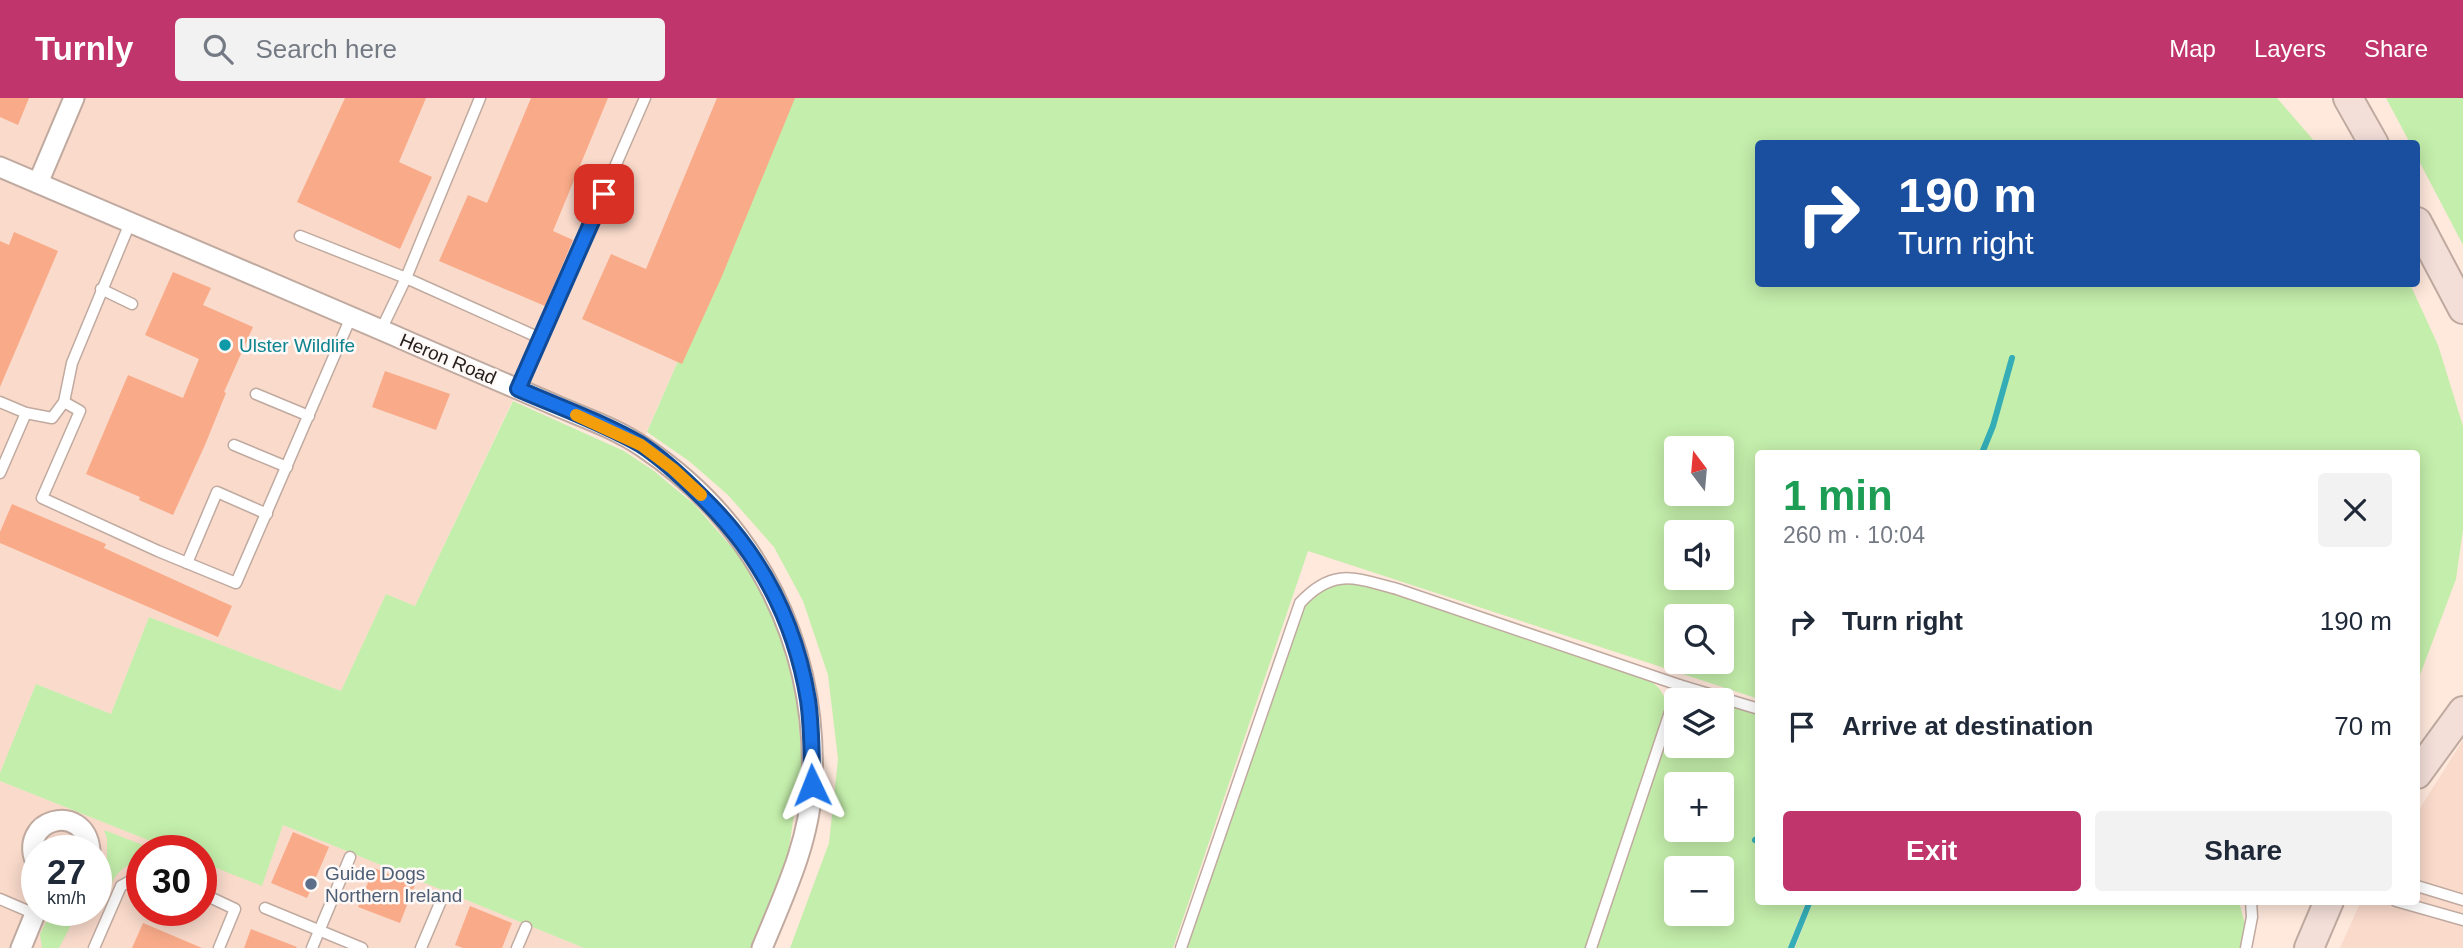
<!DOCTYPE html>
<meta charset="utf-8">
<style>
:root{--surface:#fff;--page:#f2f2f3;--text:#1f2937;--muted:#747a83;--accent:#c0356c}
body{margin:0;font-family:Helvetica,sans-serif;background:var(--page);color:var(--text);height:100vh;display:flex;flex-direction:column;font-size:26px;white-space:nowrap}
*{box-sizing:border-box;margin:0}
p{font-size:23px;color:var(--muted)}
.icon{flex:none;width:38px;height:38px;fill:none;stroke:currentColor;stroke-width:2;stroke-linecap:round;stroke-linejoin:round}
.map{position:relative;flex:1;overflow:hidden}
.panel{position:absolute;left:1755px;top:352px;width:665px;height:455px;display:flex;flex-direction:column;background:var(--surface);border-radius:7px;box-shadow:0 4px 18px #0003}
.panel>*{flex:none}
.hud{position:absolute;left:1755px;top:42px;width:665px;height:147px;border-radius:7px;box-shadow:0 4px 18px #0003;background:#1a4fa0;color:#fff;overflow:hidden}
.needle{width:46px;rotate:344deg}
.buttons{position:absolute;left:1664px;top:338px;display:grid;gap:14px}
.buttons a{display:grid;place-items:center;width:70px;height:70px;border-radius:7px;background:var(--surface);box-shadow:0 4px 18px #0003;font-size:35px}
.speed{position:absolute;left:21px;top:737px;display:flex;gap:14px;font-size:35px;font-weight:700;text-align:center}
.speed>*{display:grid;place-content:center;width:91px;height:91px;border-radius:50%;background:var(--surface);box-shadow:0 4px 18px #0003;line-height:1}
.speed small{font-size:18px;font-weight:400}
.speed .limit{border:10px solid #d22;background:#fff;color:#111}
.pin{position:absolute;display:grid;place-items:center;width:60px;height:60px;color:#fff;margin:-30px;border-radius:14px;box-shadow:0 4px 10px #0006}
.me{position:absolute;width:77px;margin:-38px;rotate:358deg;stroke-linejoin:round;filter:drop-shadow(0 0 5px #0008)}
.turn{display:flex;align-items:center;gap:24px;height:147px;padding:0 28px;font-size:32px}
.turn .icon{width:91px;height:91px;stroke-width:2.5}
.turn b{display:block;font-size:49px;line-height:60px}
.round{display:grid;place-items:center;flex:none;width:74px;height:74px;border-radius:7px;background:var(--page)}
.overview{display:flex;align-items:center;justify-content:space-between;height:119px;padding:0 28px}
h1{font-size:42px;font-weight:800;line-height:52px;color:#1e9e55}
.button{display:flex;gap:14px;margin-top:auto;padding:14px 28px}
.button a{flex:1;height:80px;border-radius:7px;background:var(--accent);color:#fff;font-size:28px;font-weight:800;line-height:80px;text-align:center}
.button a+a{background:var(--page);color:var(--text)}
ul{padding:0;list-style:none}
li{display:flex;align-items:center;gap:21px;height:105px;padding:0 28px}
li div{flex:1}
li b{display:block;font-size:26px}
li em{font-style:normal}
header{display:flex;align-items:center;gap:42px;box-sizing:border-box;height:98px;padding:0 35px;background:var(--accent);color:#fff}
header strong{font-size:33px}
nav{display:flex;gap:38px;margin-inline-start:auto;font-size:24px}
.search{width:490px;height:63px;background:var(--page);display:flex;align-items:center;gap:18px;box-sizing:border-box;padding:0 24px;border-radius:7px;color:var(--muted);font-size:26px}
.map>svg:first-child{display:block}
.built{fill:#f9dacb;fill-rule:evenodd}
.green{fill:#c4eeab;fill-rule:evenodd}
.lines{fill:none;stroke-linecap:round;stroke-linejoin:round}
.stream{stroke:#34adb6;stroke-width:6}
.building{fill:#f9ab89}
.lane-casing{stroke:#c0aaa0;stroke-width:13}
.street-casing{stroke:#c0aaa0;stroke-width:23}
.secondary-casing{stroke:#c0aaa0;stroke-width:32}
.lane{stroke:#fff;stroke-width:10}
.street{stroke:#fff;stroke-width:19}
.secondary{stroke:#f3ded8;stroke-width:28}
.route-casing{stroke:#114b97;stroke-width:18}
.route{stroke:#1a73e8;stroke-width:12}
.slow{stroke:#f59e0b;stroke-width:12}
.culture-dot{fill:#0f9aa8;stroke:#fef9f7;stroke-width:2.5}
.service-dot{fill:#5c6f8a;stroke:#fef9f7;stroke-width:2.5}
.labels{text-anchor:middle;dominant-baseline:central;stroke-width:5;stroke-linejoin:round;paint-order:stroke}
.culture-label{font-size:19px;fill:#0d838f;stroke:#fef9f7;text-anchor:start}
.street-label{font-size:19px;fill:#251d19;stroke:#fef9f7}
.service-label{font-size:19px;fill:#4e5e75;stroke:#fef9f7;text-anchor:start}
</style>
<header>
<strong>Turnly</strong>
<div class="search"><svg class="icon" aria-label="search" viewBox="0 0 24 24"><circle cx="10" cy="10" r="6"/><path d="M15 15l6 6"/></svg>Search here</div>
<nav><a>Map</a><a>Layers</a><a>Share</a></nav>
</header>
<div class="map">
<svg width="2463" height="850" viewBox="0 0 2463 850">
<rect width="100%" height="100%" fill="#ffe8dc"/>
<g class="built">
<path d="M0,0h793l-152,347 -123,-56 -103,217 -29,-12 -45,97 -192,-74 -38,97 -75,-30 -36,89z"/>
<path d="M2463,642v208h-123l21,-47h56v-88z"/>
<path d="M0,683l173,69h-31v60h59v-48l61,23 21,-60 301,123h-584zM37,752h59v60h-59z"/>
</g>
<g class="green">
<path d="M793,0h1484l39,45 -557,1v140h651l28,61 25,81v103l-7,50 -39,104v-230h-658v246l-451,-148 -135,397h-383l39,-105 9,-84 -10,-84 -25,-74 -29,-54 -46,-52 -39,-34 -42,-29zM1676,350h46v46h-46zM1676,434h46v46h-46zM1676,518h46v46h-46z"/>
<path d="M2386,0h77v147l-46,-88v-13l-7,-1z"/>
<path d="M513,303l111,50 30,20 41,34 40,46 27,39 18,40 17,73 5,59 -15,99 -37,87h-166l-301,-123 -21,61 -61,-24v-12h-28l-173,-69v-8l36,-89 75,30 38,-97 192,74 45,-97 29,12z"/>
<path d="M1342,485l25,2 280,94c11,6 16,13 20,25l-82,244h-398l117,-341 17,-18z"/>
<path d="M1722,604l37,11v188h47l-18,47h-195l82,-234 1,-2v34h46zM1676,686h46v46h-46zM1676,770h46v46h-46z"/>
<path d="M104,732l49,19 -11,1v11c-25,4 -30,20 -39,42l-7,-3v-23l11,-15v-23z"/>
<path d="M1813,803h426l6,24 -5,23h-445z"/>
<path d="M52,812h27l-20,38h-17l-2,-14z"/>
</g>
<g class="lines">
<g class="stream">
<path d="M1982,355l11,-27 19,-68"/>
<path d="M1755,742l4,2"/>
<path d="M1791,850l19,-47"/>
</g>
</g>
<g class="building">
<path d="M0,0h29l-11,27 -18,-8z"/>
<path d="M345,0h81l-27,64 33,15 -32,72 -103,-47z"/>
<path d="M531,0h77l-55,133 20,9 -28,66 -106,-45 29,-66 19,8z"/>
<path d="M717,0h78l-73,178 -40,88 -100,-45 29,-65 35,15z"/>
<path d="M14,134l44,19 -58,136v-146l9,4z"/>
<path d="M173,174l38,16 -8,17 50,22 -29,65 2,1 -21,52 -32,70 -34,-15 1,-3 -54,-23 42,-99 55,23 16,-39 -54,-24z"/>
<path d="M385,273l65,23 -14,36 -64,-23z"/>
<path d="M12,406l94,40 -2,4 128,58 -14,31 -218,-94v-11z"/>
<path d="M293,734l36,15 -22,51 -36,-15z"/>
<path d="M374,770l41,17 -15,38 -42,-16z"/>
<path d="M470,808l42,17 -10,25h-39l-8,-3z"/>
<path d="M143,825l59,25h-70z"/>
<path d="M251,831l46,18 -1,1h-52z"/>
</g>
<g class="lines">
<g class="lane-casing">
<g id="lane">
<path d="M300,138l106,42 136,61"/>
<path d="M101,191l31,15"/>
<path d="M381,232l25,-52 74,-180"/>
<path d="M518,291l127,-291"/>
<path d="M256,296l53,22"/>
<path d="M0,304l26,11 26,5 12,-16 8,-39 58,-140"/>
<path d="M64,304l16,9 -38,87 116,53 78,32 115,-266"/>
<path d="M234,347l53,22"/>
<path d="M0,375l26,-60"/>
<path d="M187,465l30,-71 50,22"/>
<path d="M1679,587l80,24"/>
<path d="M2417,788l46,14"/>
<path d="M201,795l34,16 -16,39"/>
<path d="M0,801l35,15"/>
<path d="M2396,803l67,19"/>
<path d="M265,810l97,40"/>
<path d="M94,850l27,-62 21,-11"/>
<path d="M312,850l38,-91"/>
<path d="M421,850l22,-52"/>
<path d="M517,850l9,-21"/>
<path d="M1181,850l119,-345c33,-36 55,-25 97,-14l282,96 -88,263"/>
<path d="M2246,850l6,-31 -1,-16"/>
</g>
</g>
<g class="street-casing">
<g id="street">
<path d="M0,69c131,55 262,112 393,168 54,24 109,47 164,71 28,12 60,23 86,41 115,77 175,200 169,337 -2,57 -29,113 -50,164"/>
<path d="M38,85l36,-85"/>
<path d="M37,767c-22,-46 48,-65 53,-15"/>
<path d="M21,850l16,-39"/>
</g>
</g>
<g class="secondary-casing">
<g id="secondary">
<path d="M2348,0l26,46"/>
<path d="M2417,124l46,87"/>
<path d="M2417,676l46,-63"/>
<path d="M2309,850l20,-47"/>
</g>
</g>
<use href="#lane" class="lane"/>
<use href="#street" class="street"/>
<use href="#secondary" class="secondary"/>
</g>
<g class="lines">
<g class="route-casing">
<path id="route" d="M604,96l-86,195c41,18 84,33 122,55 22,14 43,34 61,52 58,56 94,124 107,204 4,28 4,57 4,85"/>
</g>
<use href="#route" class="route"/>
<path class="slow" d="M576,317l65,30 32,24 28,26"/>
</g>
<circle class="culture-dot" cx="225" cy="247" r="7"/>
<circle class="service-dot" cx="311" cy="786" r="7"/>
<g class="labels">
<g class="culture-label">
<text x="239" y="247">Ulster Wildlife</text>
</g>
<g class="street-label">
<text transform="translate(448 261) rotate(23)">Heron Road</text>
</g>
<g class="service-label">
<text x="325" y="775">Guide Dogs<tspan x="325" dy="22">Northern Ireland</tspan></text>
</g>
</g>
</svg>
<div class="buttons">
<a><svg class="needle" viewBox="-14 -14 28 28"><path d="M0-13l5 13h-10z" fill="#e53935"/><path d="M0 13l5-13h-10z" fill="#747a83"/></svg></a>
<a><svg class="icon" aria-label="sound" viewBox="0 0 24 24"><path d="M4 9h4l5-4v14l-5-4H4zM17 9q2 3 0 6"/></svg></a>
<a><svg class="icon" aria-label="search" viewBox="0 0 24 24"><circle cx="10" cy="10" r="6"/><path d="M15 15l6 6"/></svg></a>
<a><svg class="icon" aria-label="layers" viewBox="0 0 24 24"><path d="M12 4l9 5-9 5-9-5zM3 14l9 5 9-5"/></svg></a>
<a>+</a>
<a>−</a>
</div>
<div class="speed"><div>27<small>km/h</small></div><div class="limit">30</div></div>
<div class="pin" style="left:604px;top:96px;background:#d93025"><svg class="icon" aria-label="arrive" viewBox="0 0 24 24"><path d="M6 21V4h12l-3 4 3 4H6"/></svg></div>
<svg class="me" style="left:812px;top:687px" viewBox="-20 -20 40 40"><path d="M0-17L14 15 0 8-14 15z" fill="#1a73e8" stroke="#fff" stroke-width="4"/></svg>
<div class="hud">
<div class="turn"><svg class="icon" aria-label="right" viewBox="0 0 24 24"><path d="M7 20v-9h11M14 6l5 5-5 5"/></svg><div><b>190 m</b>Turn right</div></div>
</div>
<section class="panel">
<div class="overview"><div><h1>1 min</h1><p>260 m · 10:04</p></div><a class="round"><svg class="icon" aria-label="close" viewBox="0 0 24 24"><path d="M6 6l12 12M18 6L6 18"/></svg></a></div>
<ul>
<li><svg class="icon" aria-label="right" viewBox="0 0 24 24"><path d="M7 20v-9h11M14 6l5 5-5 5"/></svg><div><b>Turn right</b></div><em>190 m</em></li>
<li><svg class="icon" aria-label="arrive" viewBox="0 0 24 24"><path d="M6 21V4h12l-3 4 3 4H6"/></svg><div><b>Arrive at destination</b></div><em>70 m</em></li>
</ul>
<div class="button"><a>Exit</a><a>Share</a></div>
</section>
</div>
